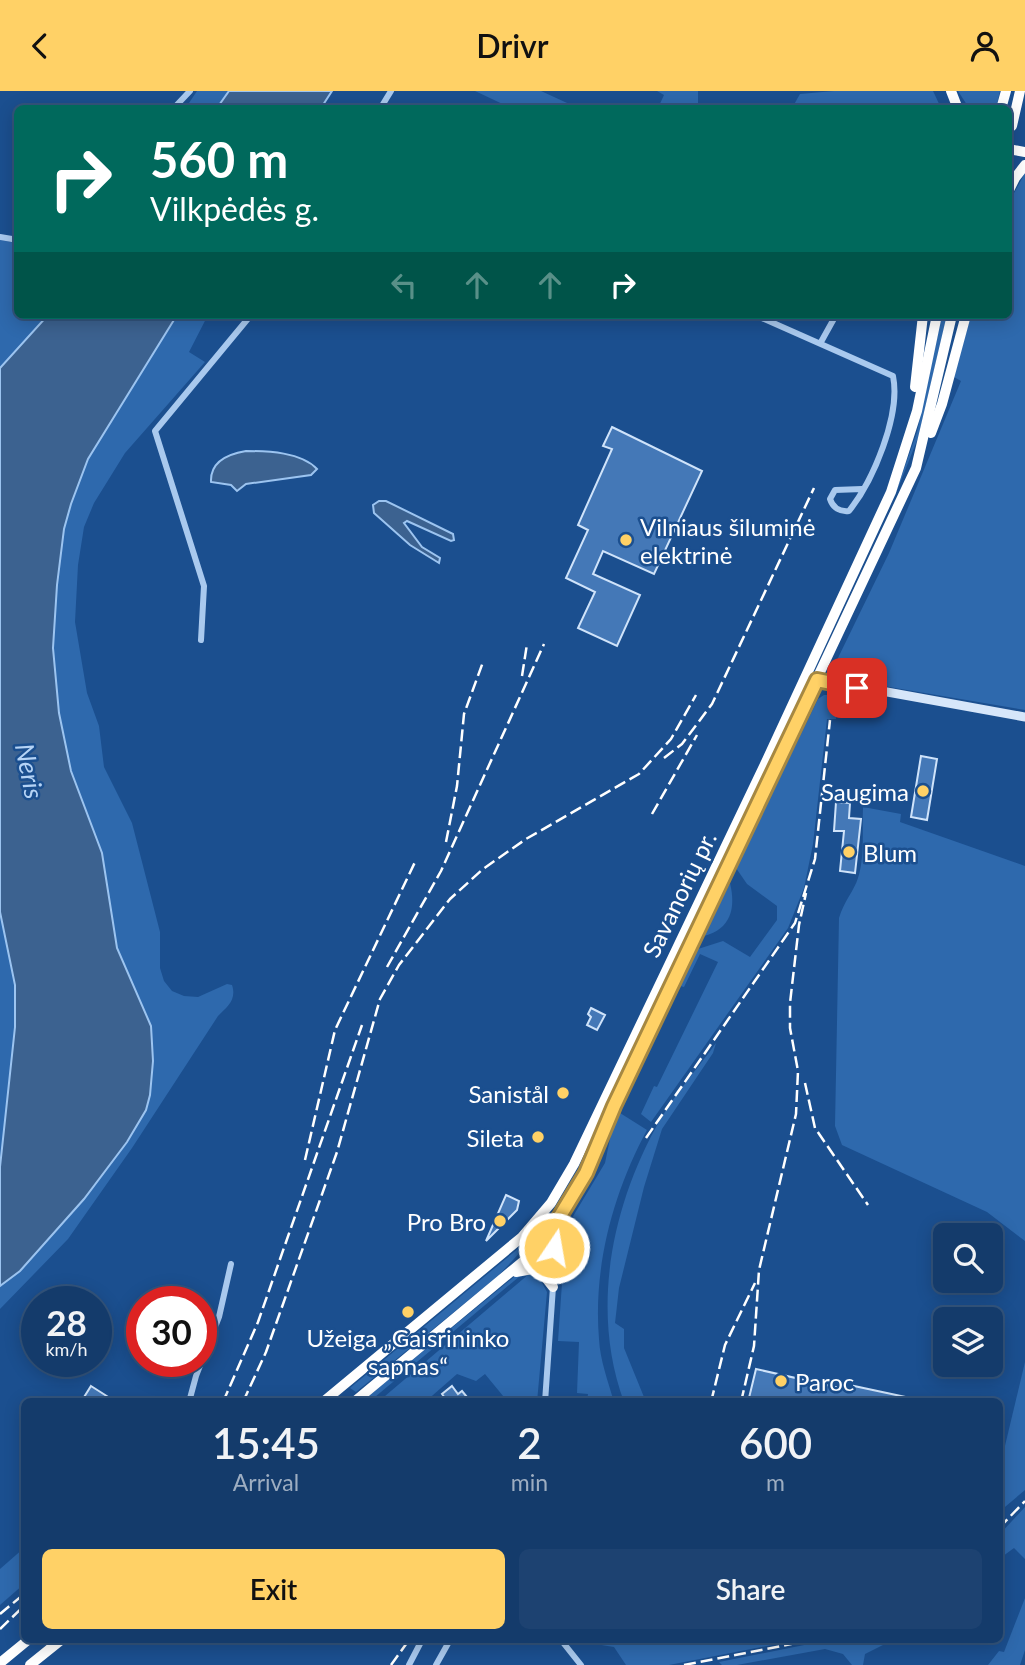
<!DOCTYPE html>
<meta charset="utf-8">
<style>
:root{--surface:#143b6b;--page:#1d4271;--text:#f1f3f6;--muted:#9dadc1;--line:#33557e;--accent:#ffd166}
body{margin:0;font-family:Lato,sans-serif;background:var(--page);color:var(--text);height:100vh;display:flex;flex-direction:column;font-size:26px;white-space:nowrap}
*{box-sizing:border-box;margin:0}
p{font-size:23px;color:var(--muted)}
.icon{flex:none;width:38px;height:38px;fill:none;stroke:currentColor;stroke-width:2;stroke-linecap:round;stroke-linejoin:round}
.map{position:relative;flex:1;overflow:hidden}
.sheet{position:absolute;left:21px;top:1307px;width:982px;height:245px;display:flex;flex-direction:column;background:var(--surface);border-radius:10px;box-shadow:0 4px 18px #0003,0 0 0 2px var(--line)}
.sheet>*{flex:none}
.banner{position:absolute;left:14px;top:14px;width:998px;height:214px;border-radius:10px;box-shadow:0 4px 18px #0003,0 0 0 2px var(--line);background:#00695c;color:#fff;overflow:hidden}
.buttons{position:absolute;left:933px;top:1132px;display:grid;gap:14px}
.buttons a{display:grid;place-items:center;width:70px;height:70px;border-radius:10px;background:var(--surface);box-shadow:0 4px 18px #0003,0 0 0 2px var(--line);font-size:35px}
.speed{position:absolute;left:21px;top:1195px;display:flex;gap:14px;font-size:35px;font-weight:700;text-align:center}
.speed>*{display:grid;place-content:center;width:91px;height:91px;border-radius:50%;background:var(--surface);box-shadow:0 4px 18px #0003,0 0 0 2px var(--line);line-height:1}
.speed small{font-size:18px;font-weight:400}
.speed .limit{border:10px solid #d22;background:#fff;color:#111}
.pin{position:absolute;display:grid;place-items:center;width:60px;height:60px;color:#fff;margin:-30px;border-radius:14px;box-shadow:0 4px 10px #0006}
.me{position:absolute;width:77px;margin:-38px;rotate:12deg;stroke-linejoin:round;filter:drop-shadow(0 0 5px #0008)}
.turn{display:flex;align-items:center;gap:24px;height:147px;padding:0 21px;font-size:32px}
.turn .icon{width:91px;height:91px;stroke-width:2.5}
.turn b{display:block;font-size:49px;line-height:60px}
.lanes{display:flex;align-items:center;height:66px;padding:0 21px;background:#0003;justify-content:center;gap:35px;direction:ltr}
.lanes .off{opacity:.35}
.eta{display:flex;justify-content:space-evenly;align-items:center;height:119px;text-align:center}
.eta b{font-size:42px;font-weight:600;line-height:49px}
.button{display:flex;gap:14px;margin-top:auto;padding:14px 21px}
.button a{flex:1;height:80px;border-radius:10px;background:var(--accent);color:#111;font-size:28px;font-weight:600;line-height:80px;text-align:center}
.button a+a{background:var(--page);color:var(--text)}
header{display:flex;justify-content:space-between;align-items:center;height:91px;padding:0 21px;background:var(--accent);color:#111;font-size:32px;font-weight:600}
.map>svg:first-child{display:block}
.green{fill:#2e69ad}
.water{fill:#3c6290;stroke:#9cc4f0;stroke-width:2}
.building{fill:#4478b7;stroke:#cfe3fa;stroke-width:2}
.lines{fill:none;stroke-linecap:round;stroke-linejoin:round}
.street{stroke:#a9c9ee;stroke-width:6}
.secondary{stroke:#d6e6fa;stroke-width:9}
.highway{stroke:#fff;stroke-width:10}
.rail{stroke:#fff;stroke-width:2.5;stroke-dasharray:12 5;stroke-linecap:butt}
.route-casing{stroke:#a68842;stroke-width:18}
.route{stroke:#ffd166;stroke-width:12}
.poi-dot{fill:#ffd166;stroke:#1b4f8f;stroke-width:2.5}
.labels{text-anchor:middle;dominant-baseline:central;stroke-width:5;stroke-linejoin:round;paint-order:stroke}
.poi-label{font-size:24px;fill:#fff;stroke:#1b4f8f;text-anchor:end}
.street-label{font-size:24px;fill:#fff;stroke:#1b4f8f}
.water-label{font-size:26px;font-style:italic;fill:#b5d3f5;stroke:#1b4f8f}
</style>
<header><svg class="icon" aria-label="back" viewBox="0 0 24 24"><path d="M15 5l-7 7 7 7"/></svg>Drivr<svg class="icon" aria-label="person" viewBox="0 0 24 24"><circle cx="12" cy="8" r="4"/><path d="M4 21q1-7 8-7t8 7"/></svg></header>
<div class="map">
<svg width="1025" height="1574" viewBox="0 0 1025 1574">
<rect width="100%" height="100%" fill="#1b4f8f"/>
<g class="green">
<path d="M197,0h32l-12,17 -32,1z"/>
<path d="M475,0h66l37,17h-67z"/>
<path d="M657,0h41v12l4,5h-44l6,-13z"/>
<path d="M834,0h99l8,17h-149l8,-14z"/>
<path d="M958,0h42l-4,18 -27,-1z"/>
<path d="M1025,82v537l-183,-31 -7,-6 2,-13 52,-107 72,-172 -7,-4 17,-62h37v-111z"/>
<path d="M0,149l17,3 1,72h30l-48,53z"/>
<path d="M177,224h31l-19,37 16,10 -80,91 -31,50 -10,24 -6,38 -3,57 12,71 12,33 5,41 28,56 28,109v36l4,13 8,10 12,5 14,1 29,-13 5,1c5,15 -5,22 -14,31l-86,132 -64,91 -68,70v-23l20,-15 64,-72 43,-57 19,-32 4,-15 3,-34 -36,-113 -15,-95 -31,-82 -12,-58 -6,-65 4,-63 7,-57 7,-24 17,-45z"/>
<path d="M942,224h5l-29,123 -26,65 25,-71z"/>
<path d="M824,604h7l7,6 -2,18h-9l-14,125 -9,44 -16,40 -137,194 -10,-8 13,-28 3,1 61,-125 -18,-8 -16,33 -4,-1 18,-37 25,-8 27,16 27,-37v-14l-30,-22 -11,-16 82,-169z"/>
<path d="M863,716l38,7 -1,8 125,44v375l-38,-29 -145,-67 -7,-19 4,-208c5,-17 15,-27 19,-40 7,-22 4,-48 5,-71z"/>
<path d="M730,792c6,25 1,46 -26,53z"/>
<path d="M0,821l15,73v42l-15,140z"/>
<path d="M716,952l-3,10 -51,76 -18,58 -25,101 -4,35 9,6v19l22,54h-22c-34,-93 -12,-198 36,-282 16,-27 38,-52 56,-77z"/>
<path d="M620,1022l27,17c-34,63 -54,137 -48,209 1,21 9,42 15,63h-27l1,-8 -11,-1 2,-51 -21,-1 7,-101 4,-17 36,-60 7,-34z"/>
<path d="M525,1152l2,2 -29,31 -142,116 -6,-4z"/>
<path d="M529,1183l11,5 7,13 -10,110h-29l-23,-28 -9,7 -19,-7 -32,28h-26l-3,-3 -3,3h-15z"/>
<path d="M520,1185l-151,126h-8l153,-125z"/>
<path d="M1025,1271v128l-26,22v-41z"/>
<path d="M1025,1416v52l-11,-11 -15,11v-24z"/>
<path d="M24,1457v36l-24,21v-36z"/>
<path d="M1025,1507v52l-5,15h-32l11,-14 5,1z"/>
<path d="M591,1549h207l-129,25h-43l-12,-18 -19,-3z"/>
<path d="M829,1549h64l-28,14 -2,11h-11l-9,-11 -18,-5 -88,16h-15l-3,-3z"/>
</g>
<g class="water">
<path d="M229,0h103l-11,17h-104z"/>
<path d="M48,224h129l-89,144 -17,45 -7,25 -7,56 -4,63 6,65 12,58 31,82 15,95 34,78 2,35 -3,34 -4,15 -19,32 -43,57 -64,72 -20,15v-119l15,-140v-42l-15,-73v-544z"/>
<path d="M246,360c22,0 55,1 71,18l-6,6 -65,9 -9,7 -6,-6 -20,-3c-1,-21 17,-28 35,-31z"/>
<path d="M379,410h7l67,33 1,6 -3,1 -44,-20 -3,2 18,24 18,11 -1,5 -29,-18 -36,-32 -1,-8z"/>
</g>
<g class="building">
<path d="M612,336l90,44 -48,103 -51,-23 -10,23 47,21 -23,51 -39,-18 17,-36 -29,-14 22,-48 -10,-5 34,-76 -9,-3z"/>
<path d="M921,665l16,3 -10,61 -16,-3z"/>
<path d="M836,711l14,1 -1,15 12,1 -6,54 -15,-2 4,-40h-10z"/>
<path d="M591,917l14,7 -8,15 -10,-5 4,-8 -3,-3z"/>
<path d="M506,1104l13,6 -2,9 -31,31z"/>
<path d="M756,1278l97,22 1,-5 61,13 -1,3h-166z"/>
<path d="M91,1295l25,16h-35z"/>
<path d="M452,1295l6,8 4,-3 9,11h-23l-6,-8z"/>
</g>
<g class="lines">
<g class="street">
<path d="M173,18l17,-18"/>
<path d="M380,18l11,-18"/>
<path d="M0,146l18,3"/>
<path d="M755,224l138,61c8,39 -20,105 -44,135 -9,1 -16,-3 -19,-12l5,-9 27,-1"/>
<path d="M821,251l15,-27"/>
<path d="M201,549l3,-54 -49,-155 96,-116"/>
<path d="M189,1311l7,-26 23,-59 12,-53"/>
<path d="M545,1311l8,-115 -1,-54"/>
<path d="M561,1549l20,25"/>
<path d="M409,1574l13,-25"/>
<path d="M436,1574l14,-25"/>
</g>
<path class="secondary" d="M810,587l215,39"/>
<g class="highway">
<path d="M951,0l7,18"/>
<path d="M1001,18l5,-18"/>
<path d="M1012,35l8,-35"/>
<path d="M1008,58l17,3"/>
<path d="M1008,101l7,-14 10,-13"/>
<path d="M915,296l8,-72"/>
<path d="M931,342l11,-29 24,-89"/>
<path d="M516,1181l22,-4 15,19"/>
<path d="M323,1311l199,-165 29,-34 23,-39 193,-404 124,-268 26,-81 20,-96"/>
<path d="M354,1311l172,-143 19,-19 31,-49 340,-723 36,-153"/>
<path d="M0,1572l28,-23"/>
<path d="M30,1574l31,-25"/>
</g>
<g class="rail">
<path d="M522,585l5,-32"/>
<path d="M664,667l18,-14 30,-40 102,-216"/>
<path d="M652,723l45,-79"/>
<path d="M446,751l11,-56 7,-72 19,-52"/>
<path d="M387,876l54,-96 103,-227"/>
<path d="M805,992l10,45 53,77"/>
<path d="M646,1047l149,-215 20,-64 15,-139"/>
<path d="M305,1069l30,-130 80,-168"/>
<path d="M223,1311l35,-80 104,-297"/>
<path d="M243,1311l23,-50 71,-200 43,-153 19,-34 51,-66 33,-30 43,-30 113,-65 32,-35 25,-44"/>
<path d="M711,1311l14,-57 30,-62"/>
<path d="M741,1311l13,-56 5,-76 37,-156 2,-43 -8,-43v-25l9,-78 7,-32"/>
<path d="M999,1437l26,-27"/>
<path d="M0,1523l24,-20"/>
<path d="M0,1538l24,-23"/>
<path d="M391,1574l18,-25"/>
<path d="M684,1574l128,-25"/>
</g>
</g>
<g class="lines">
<g class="route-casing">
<path id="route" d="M554,1157l-3,-17 35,-58 28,-67 203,-426 40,8"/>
</g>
<use href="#route" class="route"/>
</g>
<g class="poi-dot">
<circle cx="626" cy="449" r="7"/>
<circle cx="923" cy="700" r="7"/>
<circle cx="849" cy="761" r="7"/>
<circle cx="563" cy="1002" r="7"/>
<circle cx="538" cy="1046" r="7"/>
<circle cx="500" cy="1130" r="7"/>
<circle cx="408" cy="1221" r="7"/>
<circle cx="781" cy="1290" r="7"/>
</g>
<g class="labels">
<g class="poi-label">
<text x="640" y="435" text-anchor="start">Vilniaus šiluminė<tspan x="640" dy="28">elektrinė</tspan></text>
<text x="909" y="700">Saugima</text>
<text x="863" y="761" text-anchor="start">Blum</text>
<text x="549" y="1002">Sanistål</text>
<text x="524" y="1046">Sileta</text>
<text x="486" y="1130">Pro Bro</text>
<text x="408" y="1246" text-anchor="middle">Užeiga „Gaisrininko<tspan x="408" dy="28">sapnas“</tspan></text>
<text x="795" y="1290" text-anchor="start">Paroc</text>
</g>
<g class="street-label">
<text transform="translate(679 803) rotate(-64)">Savanorių pr.</text>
</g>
<g class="water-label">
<text transform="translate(30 680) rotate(79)">Neris</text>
</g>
</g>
</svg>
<div class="buttons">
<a><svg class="icon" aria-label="search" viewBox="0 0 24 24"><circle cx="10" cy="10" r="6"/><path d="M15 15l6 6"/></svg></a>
<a><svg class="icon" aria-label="layers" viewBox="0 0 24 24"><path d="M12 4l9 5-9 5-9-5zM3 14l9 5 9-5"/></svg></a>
</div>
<div class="speed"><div>28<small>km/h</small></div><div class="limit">30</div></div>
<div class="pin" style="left:857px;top:597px;background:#d93025"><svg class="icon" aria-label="arrive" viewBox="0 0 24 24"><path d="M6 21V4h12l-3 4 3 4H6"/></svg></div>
<svg class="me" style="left:554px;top:1157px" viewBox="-20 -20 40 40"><circle r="17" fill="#ffd166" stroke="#fff" stroke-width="3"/><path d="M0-11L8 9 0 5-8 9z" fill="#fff"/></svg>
<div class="banner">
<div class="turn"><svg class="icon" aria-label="right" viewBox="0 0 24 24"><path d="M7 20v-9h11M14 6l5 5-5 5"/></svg><div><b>560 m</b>Vilkpėdės g.</div></div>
<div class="lanes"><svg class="icon off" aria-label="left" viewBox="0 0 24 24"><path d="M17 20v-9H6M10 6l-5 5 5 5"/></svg><svg class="icon off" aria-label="ahead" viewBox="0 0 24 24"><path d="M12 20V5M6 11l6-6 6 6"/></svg><svg class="icon off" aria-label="ahead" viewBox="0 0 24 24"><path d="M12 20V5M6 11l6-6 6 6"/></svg><svg class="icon" aria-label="right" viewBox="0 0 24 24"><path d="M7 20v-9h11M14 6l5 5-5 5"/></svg></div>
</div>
<section class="sheet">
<div class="eta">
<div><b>15:45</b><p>Arrival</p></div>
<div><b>2</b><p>min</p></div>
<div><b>600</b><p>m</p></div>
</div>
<div class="button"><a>Exit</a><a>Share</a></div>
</section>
</div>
